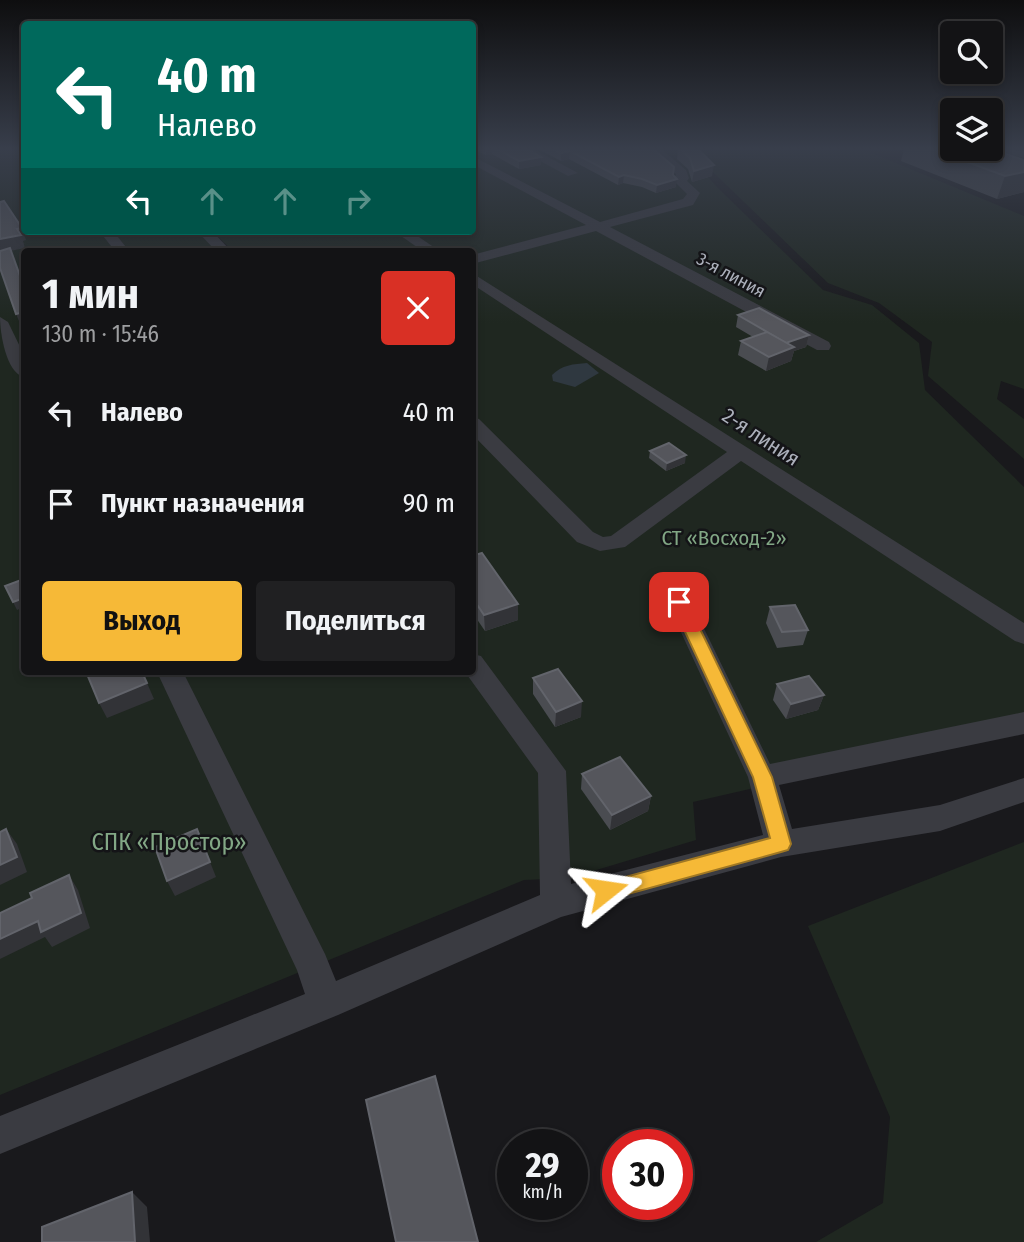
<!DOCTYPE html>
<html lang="ru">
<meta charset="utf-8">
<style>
:root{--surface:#131315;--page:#202022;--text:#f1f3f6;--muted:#9d9ea0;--line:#323234;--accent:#f6b937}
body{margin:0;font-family:"Fira Sans Condensed",sans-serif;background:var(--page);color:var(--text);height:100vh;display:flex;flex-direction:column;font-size:26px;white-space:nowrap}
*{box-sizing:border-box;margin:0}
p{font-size:23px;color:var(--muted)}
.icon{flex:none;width:38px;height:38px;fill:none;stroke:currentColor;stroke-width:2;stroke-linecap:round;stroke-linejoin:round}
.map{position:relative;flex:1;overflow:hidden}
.drawer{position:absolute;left:21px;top:248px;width:455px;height:427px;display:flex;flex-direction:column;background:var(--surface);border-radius:7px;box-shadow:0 4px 10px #0003,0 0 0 2px var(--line)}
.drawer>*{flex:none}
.guide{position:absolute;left:21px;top:21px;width:455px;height:214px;border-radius:7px;box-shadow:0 4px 10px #0003,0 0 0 2px var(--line);background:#00695c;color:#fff;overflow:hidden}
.tools{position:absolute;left:940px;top:21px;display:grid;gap:14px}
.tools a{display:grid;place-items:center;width:63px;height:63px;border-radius:7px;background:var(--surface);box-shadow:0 4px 10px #0003,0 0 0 2px var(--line);font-size:35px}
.speed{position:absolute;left:497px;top:1129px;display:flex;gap:14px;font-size:35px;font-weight:700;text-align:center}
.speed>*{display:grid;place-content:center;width:91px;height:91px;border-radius:50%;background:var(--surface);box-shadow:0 4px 10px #0003,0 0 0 2px var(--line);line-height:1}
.speed small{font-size:18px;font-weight:400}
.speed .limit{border:10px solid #d22;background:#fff;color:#111}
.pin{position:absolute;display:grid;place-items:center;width:60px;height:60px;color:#fff;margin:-30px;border-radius:14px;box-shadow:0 4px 10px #0006}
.me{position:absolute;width:77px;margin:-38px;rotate:75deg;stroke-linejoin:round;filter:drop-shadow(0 0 5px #0008)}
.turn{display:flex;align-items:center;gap:24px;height:147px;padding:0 21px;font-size:32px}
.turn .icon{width:91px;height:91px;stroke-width:2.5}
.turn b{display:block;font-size:49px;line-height:60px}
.lanes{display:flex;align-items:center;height:66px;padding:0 21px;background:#0003;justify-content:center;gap:35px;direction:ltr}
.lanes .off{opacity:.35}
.round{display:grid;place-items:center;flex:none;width:74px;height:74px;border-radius:7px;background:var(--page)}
.summary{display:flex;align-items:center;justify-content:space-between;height:119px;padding:0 21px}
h1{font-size:42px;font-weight:700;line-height:52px}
.button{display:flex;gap:14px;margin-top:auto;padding:14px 21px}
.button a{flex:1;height:80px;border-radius:7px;background:var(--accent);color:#111;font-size:28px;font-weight:700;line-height:80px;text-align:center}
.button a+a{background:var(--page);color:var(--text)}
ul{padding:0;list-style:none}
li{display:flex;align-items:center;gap:21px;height:91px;padding:0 21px}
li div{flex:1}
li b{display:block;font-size:26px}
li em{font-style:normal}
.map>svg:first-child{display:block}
.green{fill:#1f2720}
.water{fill:#2f3840}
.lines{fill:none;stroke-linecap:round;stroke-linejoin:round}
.minor{fill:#3a3b41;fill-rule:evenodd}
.wall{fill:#4a4c51}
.shaded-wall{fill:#323337}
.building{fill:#55565c;stroke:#62646b;stroke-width:2}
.route{fill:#f6b937;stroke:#a07824;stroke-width:2}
.labels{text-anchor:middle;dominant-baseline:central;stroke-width:5;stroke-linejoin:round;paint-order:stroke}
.far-street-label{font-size:18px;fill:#acb0bb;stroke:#141417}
.street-label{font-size:21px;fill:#acb0bb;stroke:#141417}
.park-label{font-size:21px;fill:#82a785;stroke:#141417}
.near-park-label{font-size:24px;fill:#82a785;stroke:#141417}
</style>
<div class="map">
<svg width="1024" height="1242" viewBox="0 0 1024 1242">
<rect width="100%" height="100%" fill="#19191c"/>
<g class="green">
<path d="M0,149h24v82h176l22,21h-198v420h448v-420h-238l-22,-21h260l1,-82h210l34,38 106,103 49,15 47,38 6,47 99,97v239l-331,76 3,38 -126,38 -46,2 -524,215z"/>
<path d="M689,149h173l162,67v173l-23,-8 -4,18 27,20v40l-96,-83 4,-34 -53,-39 -51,-20z"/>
<path d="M1024,842v400h-208l67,-39 7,-86 -82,-191z"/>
</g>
<path class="water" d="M587,363l12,10 -24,14 -22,-6 -1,-6c10,-10 21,-11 35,-12z"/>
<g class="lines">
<g class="minor">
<path d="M518,149h15l45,24 -10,3z"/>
<path d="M648,149h13l25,21 3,8 -2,3 13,12 -7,12 -83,22 219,115 2,4 -2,4h-12l-221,-119 -124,33v-9l114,-30 -114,-61v-8l128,66 83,-23 4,-5 -13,-13 2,-7z"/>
<path d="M997,149l27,2v7l-25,-7z"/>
<path d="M99,231h14l17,21h-14z"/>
<path d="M197,231h15l20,21h-15z"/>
<path d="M394,231h16l31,21h-17z"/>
<path d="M472,273l552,350v21l-9,-3 -274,-180 -116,86 -25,4 -23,-9 -105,-108v-17l7,2 114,113 10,5 8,-1 116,-84 -255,-168z"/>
<path d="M0,317l8,5 16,33v22c-18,-4 -24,-44 -24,-60z"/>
<path d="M679,594l8,2 4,6 79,162 254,-52v22l-245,51 13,44 148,-24 84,-27v24l-84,29 -159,26 -220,60 -223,98 -338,139v-38l305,-122 -8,-24 -140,-298h26l142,282 11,27 204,-86 -2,-122 -73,-101h7v-18l9,2 85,115 5,113 192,-49 -15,-58 -81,-175 4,-6z"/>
</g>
</g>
<g class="wall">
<path d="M473,149h54l14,8v8l-22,4 -27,-15 -6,1z"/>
<path d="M538,149h115l20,26 3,12 -20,6 -14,-6 -19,-4 -5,2 -49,-26 -8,2z"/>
<path d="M678,149h20l14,27 -20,6 -4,-13 -11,-10z"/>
<path d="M904,149h88l32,11v32l-27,7 -96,-38z"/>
<path d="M738,315l71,20 -3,12 -12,4 -3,10 -25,10 -28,-16 3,-14 12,-4 -17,-10z"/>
<path d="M650,451l35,12 -19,8 -17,-13z"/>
<path d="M472,556l46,48v16l-33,11 -13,-19z"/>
<path d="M770,607l38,23 -5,15 -26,3 -11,-25z"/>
<path d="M533,678l48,39 -26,10 -22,-33z"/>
<path d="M777,684l47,11 -6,15 -32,9 -13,-19z"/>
<path d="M582,774l69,22 -3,15 -38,19 -29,-41z"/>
</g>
<g class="shaded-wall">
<path d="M486,149h6v5l-6,1z"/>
<path d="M570,151l-1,8 -8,2v-8z"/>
<path d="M541,157v8l-22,4v-8z"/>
<path d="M714,165l-2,11 -20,6 2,-11z"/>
<path d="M1024,172v20l-27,7 8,-23z"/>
<path d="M624,175l-1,8 -5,2 1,-8z"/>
<path d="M677,179l-1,8 -20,6 1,-8z"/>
<path d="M22,228l4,12 -3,1 2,7 -25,5v-14l17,-10z"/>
<path d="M24,312v8l-5,1 -3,-7z"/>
<path d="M809,335l-3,12 -12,4 -3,10 -25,10 3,-14 17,-14z"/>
<path d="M686,455l-1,8 -19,8 1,-8z"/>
<path d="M24,598v9l-7,3 -4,-8z"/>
<path d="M518,604v16l-33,11 -1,-16z"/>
<path d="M147,683l7,16 -47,19 -8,-15z"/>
<path d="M824,695l-6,15 -32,9 5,-15z"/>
<path d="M582,701l-1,16 -26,10 1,-15z"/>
<path d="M651,796l-3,15 -38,19 2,-15z"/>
<path d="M6,829l11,15 10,28 -27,13v-20z"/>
<path d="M197,829l19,48 -41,19 -8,-15z"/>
<path d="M69,875l9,15 12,38 -38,19 -7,-10 -45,22v-20z"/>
<path d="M132,1192l15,15 3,35h-15z"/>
</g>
<g class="building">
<path d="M497,149h30l14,8 -22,4z"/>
<path d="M553,149h100l21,18 -1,8 4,4 -20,6 -15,-6 -18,-4 -5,2 -49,-26 -9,2z"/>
<path d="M680,149h18l16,16 -20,6 -4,-13z"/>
<path d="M932,149h60l32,11v12l-19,4z"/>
<path d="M4,201l18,27 -5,1 4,6 -21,4v-37z"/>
<path d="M10,248l14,39v25l-8,2 -16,-46v-17z"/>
<path d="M759,308l50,27 -23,8 -48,-28z"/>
<path d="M767,332l27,15 -25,10 -28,-16z"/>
<path d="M669,443l17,12 -19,8 -17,-12z"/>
<path d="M482,553l36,51 -34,11 -12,-18v-41z"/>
<path d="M24,579v19l-11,4 -8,-16z"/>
<path d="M795,605l13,25 -26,2 -12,-25z"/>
<path d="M558,669l24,32 -26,11 -23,-34z"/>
<path d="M92,672h50l5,11 -48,20 -12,-29z"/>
<path d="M809,676l15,19 -33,9 -14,-20z"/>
<path d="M620,757l31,39 -39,19 -30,-41z"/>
<path d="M6,829l11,28 -17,8v-33z"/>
<path d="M197,829l13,33 -43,19 -12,-34z"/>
<path d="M69,875l12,38 -40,19 -3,-11 -38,18v-26l32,-15 -2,-5z"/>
<path d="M435,1076l43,166h-82l-30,-142z"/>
<path d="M132,1192l3,50h-93v-15z"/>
</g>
<linearGradient id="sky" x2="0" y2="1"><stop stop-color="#0e0e0f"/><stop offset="0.46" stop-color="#383e4b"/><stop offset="1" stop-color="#383e4b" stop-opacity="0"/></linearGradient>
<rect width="1024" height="323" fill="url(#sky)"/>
<path class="route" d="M679,597l8,5 85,175 19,67 -3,6 -7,2 -175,48 -7,-3 -3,-7 3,-6 171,-46 -17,-61 -82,-175z"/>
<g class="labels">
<g class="far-street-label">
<text transform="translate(731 275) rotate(28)">3-я линия</text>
</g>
<g class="street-label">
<text transform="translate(761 437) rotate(33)">2-я линия</text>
</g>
<g class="park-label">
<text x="724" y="538">СТ «Восход-2»</text>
</g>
<g class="near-park-label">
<text x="169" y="842">СПК «Простор»</text>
</g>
</g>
</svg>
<div class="tools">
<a><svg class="icon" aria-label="search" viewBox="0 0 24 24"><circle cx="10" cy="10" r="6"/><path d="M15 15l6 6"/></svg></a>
<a><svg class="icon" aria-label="layers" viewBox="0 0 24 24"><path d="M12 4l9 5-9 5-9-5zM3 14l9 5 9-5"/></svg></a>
</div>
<div class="speed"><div>29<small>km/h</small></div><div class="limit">30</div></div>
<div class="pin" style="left:679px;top:602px;background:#d93025"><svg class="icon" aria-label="arrive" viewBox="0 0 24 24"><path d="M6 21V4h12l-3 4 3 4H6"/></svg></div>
<svg class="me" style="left:606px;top:890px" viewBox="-20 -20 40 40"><path d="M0-17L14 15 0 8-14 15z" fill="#f6b937" stroke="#fff" stroke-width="4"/></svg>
<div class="guide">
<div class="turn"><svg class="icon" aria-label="left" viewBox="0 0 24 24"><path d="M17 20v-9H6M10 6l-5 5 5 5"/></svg><div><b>40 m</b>Налево</div></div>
<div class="lanes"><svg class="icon" aria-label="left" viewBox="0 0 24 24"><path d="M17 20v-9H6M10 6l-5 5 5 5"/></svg><svg class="icon off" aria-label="ahead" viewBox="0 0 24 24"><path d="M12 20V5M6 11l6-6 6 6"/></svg><svg class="icon off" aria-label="ahead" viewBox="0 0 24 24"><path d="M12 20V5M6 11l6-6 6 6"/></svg><svg class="icon off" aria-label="right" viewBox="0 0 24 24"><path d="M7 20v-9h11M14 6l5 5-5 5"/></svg></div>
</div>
<section class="drawer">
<div class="summary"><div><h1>1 мин</h1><p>130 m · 15:46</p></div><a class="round" style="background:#d93025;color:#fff"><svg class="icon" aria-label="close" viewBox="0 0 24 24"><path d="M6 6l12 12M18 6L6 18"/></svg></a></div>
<ul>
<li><svg class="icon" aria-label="left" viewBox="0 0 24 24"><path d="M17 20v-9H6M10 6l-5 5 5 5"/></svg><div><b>Налево</b></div><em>40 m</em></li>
<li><svg class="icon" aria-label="arrive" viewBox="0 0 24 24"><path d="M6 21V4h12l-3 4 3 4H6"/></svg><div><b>Пункт назначения</b></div><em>90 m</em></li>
</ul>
<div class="button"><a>Выход</a><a>Поделиться</a></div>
</section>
</div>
